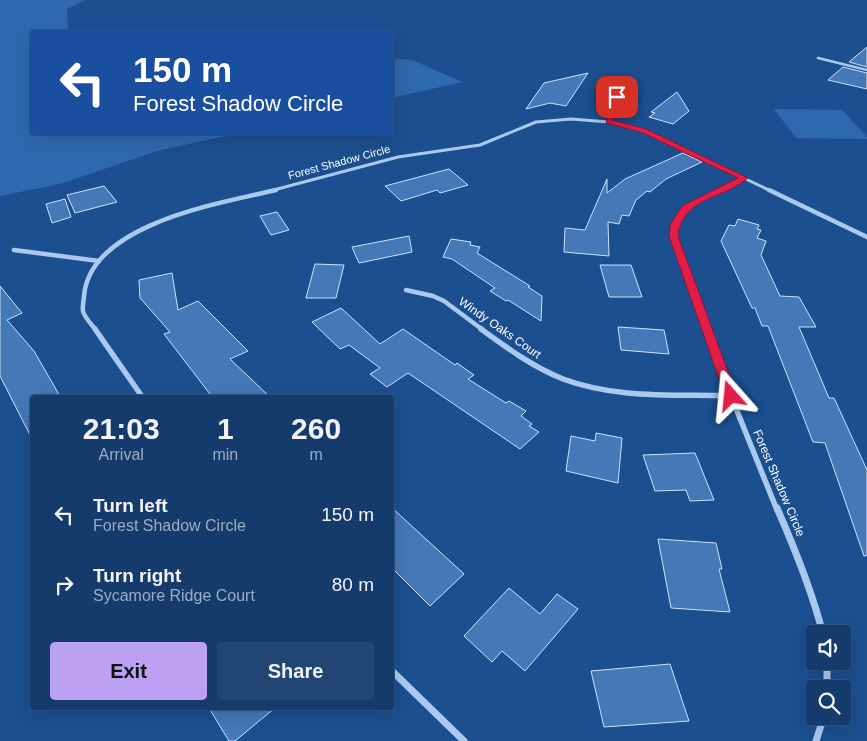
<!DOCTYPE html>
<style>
:root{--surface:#143b6b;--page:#214673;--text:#f1f3f6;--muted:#9dadc1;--line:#33557e;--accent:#bca0f2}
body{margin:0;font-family:Helvetica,sans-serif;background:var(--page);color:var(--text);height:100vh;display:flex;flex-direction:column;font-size:19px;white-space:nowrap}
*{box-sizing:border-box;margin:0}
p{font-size:16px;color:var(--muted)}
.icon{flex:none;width:28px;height:28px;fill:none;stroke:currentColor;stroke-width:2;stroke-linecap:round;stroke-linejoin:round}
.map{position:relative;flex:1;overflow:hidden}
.details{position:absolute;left:30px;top:395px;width:364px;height:315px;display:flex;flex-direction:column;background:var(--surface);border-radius:5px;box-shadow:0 5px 20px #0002,0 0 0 1px var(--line)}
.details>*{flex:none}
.banner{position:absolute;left:30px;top:30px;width:364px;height:105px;border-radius:5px;box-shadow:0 5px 20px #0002,0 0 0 1px var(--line);background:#1a4fa0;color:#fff;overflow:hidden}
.controls{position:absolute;left:806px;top:625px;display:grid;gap:10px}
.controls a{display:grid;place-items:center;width:45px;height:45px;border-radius:5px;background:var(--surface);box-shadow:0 5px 20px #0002,0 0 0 1px var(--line);font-size:25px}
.pin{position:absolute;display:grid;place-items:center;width:42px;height:42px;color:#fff;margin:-21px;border-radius:10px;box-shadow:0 2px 8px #0006}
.me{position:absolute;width:55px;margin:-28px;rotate:342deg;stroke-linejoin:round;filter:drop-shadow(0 0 4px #0008)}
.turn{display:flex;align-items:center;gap:18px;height:105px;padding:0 20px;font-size:22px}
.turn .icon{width:65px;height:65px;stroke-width:2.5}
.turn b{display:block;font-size:35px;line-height:42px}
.eta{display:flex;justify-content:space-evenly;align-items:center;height:85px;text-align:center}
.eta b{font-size:30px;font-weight:700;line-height:35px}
.cta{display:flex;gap:10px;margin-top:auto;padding:10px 20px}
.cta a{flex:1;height:58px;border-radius:5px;background:var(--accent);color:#111;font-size:20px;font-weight:700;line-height:58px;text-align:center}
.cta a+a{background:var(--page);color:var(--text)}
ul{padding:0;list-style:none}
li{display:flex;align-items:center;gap:15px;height:70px;padding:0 20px}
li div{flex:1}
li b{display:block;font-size:19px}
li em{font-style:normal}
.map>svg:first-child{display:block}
.green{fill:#2e69ad}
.building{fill:#4478b7;stroke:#cfe3fa}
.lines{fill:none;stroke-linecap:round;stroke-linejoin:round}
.street-far4{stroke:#a9c9ee;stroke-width:2.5}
.street-far3{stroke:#a9c9ee;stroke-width:3}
.street-far2{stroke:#a9c9ee;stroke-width:4.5}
.street-far1{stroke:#a9c9ee;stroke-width:5.5}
.street{stroke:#a9c9ee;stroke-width:7}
.route{fill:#e11d48;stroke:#92132f}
.labels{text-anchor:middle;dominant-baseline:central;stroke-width:5;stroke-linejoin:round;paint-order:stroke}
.far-street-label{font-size:11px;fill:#fff;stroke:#1b4f8f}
.street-label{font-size:12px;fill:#fff;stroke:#1b4f8f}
</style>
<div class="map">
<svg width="867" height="741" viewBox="0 0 867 741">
<rect width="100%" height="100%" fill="#1b4f8f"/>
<g class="green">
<path d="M0,0h85l-18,9 1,23h-36v100l207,1 -82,18 -97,33 -60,12z"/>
<path d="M391,58l21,2 51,22 -72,16z"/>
<path d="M774,109l68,1 25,27v2l-71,-1z"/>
</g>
<g class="building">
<path d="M867,47v20l-18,-5z"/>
<path d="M843,67l24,6v16l-39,-9z"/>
<path d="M588,73l-22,33 -16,-3 -24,6 18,-26z"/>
<path d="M677,92l12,19 -16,13 -24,-7 6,-4 -4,-1z"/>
<path d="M683,153l19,9 -36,17 -16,13 -3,-1 -11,9 -7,16 -7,-1 -3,9 -11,-2 1,34 -45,-4 1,-24 20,2 22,-51v14l18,-14z"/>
<path d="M449,169l19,16 -28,8 -3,-3 -36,11 -16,-15z"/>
<path d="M104,186l13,16 -42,11 -8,-18z"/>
<path d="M65,199l6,18 -19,6 -6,-19z"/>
<path d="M277,212l12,18 -18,5 -11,-19z"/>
<path d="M738,219l21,6 -2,4 4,1 -4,8 9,3 -5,14 19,41 19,1 17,30h-17l30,71h5l33,72v85l-3,1 -39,-113 -12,-1 -45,-116h-6l-7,-18h-3l-31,-67 8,-16 6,1z"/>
<path d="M409,236l3,16 -53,11 -7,-16z"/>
<path d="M451,239l20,3 -1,3 10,2 -3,6 53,33 -2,1 14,9 -1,25 -33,-21 -2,1 -16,-10 5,-3 -43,-29 -9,-2z"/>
<path d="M315,264l29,1 -8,33h-30z"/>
<path d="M600,265h31l11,32h-33z"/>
<path d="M172,273l6,37 20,-9 50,50 -18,8 41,39h-58l-49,-64 6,-2 -30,-34 -1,-18z"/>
<path d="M0,286l22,27 -15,7 27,31 27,47h-29v41l-32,-63z"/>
<path d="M341,308l39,36 23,-15 52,36 2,-2 17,12 -6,4 38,24 3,-2 17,10 -5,5 11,8 -3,2 10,6 -19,17 -112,-76 -21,14 -17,-13 10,-6 -31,-23 -9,4 -28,-27z"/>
<path d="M618,327l46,3 5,24 -48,-4z"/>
<path d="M596,433l26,5 -4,45 -52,-12 5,-35 24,5z"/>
<path d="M695,453l19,47 -24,1 -4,-11 -31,1 -12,-36z"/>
<path d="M391,507l73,67 -34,32 -39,-39z"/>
<path d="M658,539l58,4 6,26h-3l11,43 -59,-4z"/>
<path d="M509,588l31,26 17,-20 21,15 -53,62 -23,-20 -10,11 -28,-26z"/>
<path d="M670,664l19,57 -85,6 -13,-56z"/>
<path d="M209,708h66l-40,33h-6z"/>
</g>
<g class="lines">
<path class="street-far4" d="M818,58l49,12"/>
<g class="street-far3">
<path d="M608,122l9,-25"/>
<path d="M270,191l128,-34 82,-12 56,-23 35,-3 38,3 37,10 125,59"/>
<path d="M718,191l26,-13"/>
</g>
<g class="street-far2">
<path d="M769,190l98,47"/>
<path d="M14,250l85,11"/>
<path d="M406,290l27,6 11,5 39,29"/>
<path d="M96,330c-4,-5 -12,-13 -13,-19 -1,-4 1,-11 1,-15 6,-72 136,-93 192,-106"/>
<path d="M707,330l-34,-94c5,-30 23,-34 47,-46"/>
</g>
<g class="street-far1">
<path d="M95,329l48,69"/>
<path d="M481,329c26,19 52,38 82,50 53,20 113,15 168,17"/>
<path d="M707,329l24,67 46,114"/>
</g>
<g class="street">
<path d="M777,508c18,41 35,83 46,126"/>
<path d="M827,661v28"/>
<path d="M391,670l73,71"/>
<path d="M816,741l8,-25"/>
</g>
</g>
<path class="route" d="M617,95l3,2 -8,23 34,9 102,49c-25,22 -65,18 -70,58l59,160 -2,3 -4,1 -6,-4 -56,-160 1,-11 12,-19 56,-28 -97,-46 -35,-9 7,-26z"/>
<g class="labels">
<g class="far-street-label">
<text transform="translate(339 162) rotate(-15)">Forest Shadow Circle</text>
</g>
<g class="street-label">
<text transform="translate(500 328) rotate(35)">Windy Oaks Court</text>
<text transform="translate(779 483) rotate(67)">Forest Shadow Circle</text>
</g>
</g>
</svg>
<div class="controls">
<a><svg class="icon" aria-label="sound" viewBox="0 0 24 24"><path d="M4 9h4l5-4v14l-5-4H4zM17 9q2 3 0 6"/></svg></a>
<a><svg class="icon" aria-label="search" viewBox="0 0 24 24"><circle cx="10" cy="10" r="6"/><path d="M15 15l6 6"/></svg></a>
</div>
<div class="pin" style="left:617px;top:97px;background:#d93025"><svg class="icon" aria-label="arrive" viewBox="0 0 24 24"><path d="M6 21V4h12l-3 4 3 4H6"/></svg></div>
<svg class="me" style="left:731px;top:396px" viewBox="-20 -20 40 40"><path d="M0-17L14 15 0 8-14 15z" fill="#e11d48" stroke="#fff" stroke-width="4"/></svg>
<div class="banner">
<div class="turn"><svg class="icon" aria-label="left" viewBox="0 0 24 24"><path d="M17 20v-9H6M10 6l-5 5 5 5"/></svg><div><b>150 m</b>Forest Shadow Circle</div></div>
</div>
<section class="details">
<div class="eta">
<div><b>21:03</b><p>Arrival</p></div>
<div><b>1</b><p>min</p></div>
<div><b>260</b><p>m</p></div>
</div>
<ul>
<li><svg class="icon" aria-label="left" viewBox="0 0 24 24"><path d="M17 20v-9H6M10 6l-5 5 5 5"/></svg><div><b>Turn left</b><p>Forest Shadow Circle</p></div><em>150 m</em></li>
<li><svg class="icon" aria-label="right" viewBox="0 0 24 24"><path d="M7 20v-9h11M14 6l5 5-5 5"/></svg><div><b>Turn right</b><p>Sycamore Ridge Court</p></div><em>80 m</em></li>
</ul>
<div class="cta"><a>Exit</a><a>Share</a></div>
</section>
</div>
